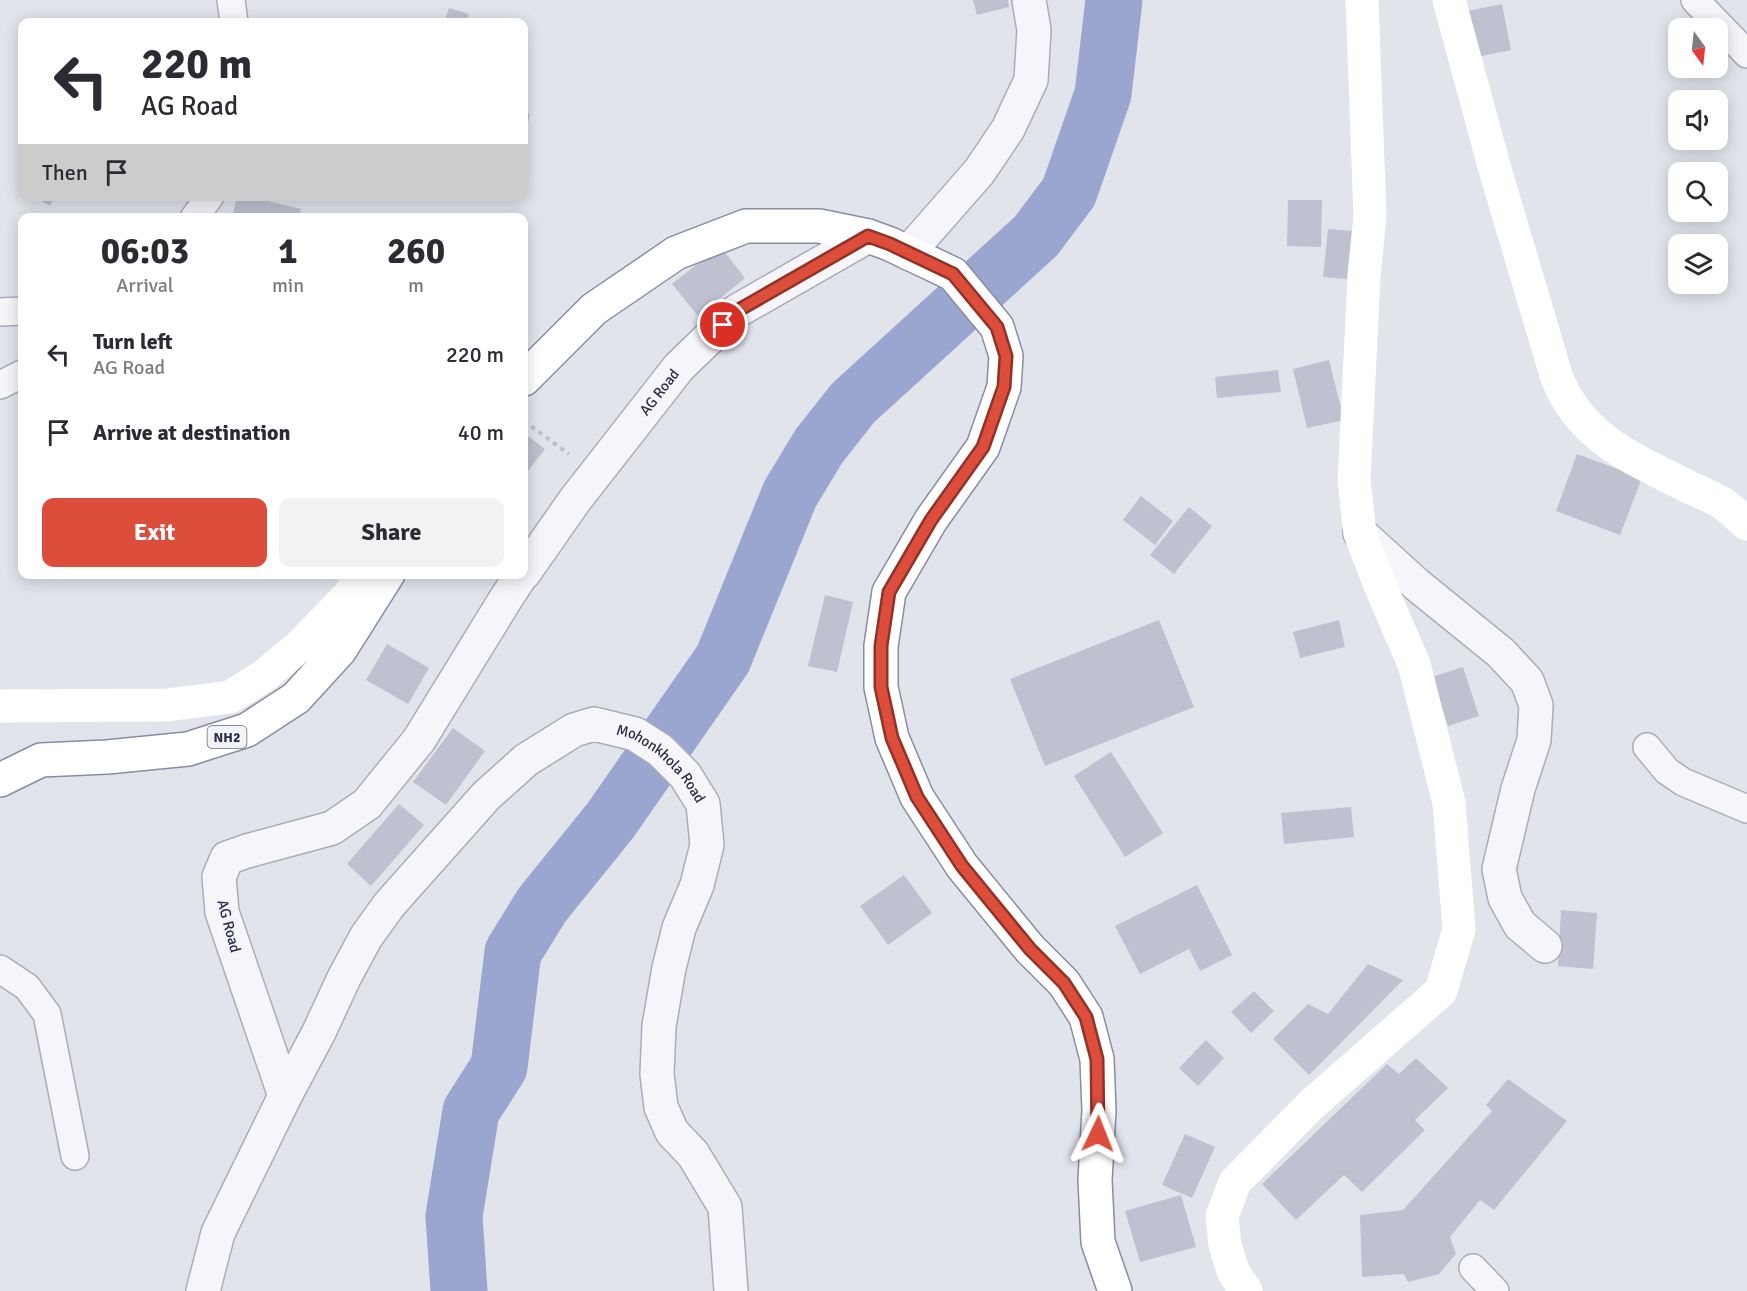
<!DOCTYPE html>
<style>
:root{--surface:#fff;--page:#f2f2f3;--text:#2b2b33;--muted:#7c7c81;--accent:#dd4d3b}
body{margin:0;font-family:Signika,sans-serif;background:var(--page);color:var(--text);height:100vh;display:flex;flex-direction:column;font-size:22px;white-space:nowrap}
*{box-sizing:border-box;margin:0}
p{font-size:20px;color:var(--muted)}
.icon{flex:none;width:33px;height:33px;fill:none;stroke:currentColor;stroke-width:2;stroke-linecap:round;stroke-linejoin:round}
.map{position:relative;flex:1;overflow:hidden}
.panel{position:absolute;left:18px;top:213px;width:510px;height:366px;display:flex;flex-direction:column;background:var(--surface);border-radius:12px;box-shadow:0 3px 15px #0003}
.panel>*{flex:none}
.guide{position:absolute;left:18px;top:18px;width:510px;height:183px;border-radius:12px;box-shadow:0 3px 15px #0003;background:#fff;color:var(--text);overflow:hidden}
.needle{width:39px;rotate:165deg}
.controls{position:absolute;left:1668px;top:18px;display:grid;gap:12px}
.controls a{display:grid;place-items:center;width:60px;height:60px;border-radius:12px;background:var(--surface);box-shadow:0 3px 15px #0003;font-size:30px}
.pin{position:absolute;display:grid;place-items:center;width:51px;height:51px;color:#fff;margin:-26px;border:3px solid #fff;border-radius:50%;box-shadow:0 2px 6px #0007}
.me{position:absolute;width:66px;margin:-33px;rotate:2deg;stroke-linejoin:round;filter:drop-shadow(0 0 4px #0008)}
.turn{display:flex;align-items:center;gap:21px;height:126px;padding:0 24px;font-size:27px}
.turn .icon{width:78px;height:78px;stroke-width:2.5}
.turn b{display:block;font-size:42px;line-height:51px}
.then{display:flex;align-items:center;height:57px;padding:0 24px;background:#0003;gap:12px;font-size:22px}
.eta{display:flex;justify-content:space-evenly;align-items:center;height:102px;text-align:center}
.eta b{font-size:36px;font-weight:700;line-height:42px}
.action{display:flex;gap:12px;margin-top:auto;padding:12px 24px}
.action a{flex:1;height:69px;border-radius:12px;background:var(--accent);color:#fff;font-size:24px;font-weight:700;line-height:69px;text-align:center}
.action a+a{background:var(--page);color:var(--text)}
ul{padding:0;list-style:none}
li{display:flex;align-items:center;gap:18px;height:78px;padding:0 24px}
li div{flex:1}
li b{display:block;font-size:22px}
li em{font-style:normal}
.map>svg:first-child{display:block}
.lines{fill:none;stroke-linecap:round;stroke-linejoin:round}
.river{stroke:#9aa6d0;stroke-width:57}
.building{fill:#bfc1d0}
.minor-casing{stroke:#aaacba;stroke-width:30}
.tertiary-casing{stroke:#aaacba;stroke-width:36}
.trunk-casing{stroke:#888ca5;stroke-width:36}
.path{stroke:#c0c1cb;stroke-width:4;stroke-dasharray:4.5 4.5;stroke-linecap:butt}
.minor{stroke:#f6f6fa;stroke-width:27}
.tertiary{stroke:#f6f6fa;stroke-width:33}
.secondary{stroke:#fff;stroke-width:33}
.trunk{stroke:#fff;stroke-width:33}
.route-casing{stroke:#903226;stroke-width:15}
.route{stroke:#dd4d3b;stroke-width:10}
.labels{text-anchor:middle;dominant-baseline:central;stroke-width:4.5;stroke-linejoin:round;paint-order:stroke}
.shield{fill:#f2f3f9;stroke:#65677c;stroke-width:1.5}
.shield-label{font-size:14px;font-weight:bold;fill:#282b46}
.street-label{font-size:15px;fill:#282b46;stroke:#f2f3f9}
</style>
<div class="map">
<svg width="1747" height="1291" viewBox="0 0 1747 1291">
<rect width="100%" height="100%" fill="#e2e4ec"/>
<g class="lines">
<path class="river" d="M459,1291l-5,-75 17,-105 28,-44 14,-115 29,-47 68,-84 113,-162 67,-165 29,-48 34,-43 183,-167 33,-44 34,-98 11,-94"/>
</g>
<g class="building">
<path d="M973,0h35l1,7 -32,8z"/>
<path d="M1502,4l9,46 -34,7 -9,-46z"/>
<path d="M449,8l20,6 -3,8h-22z"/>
<path d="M524,112l6,2 -6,27z"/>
<path d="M32,196h23l-5,10z"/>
<path d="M237,196h10l54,13 -2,9h-67z"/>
<path d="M1288,200h34l-1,47 -34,-1z"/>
<path d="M1328,229l24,2 -5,48 -24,-2z"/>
<path d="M720,246l25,32 -47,38 -26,-32z"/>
<path d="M1329,360l15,60 -37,8 -14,-59z"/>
<path d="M1278,370l3,22 -64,6 -2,-21z"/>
<path d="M524,433l21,16 -21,27z"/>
<path d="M1577,454l65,24 -22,57 -64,-24z"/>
<path d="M1141,496l32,25 -18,24 -32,-25z"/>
<path d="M1189,507l23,19 -38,48 -24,-19z"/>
<path d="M825,595l28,7 -16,70 -29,-6z"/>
<path d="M1159,620l35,87 -149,59 -35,-87z"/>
<path d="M1339,620l6,27 -45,11 -7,-26z"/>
<path d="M387,644l42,24 -21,36 -42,-24z"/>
<path d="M1463,667l16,49 -31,10 -16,-49z"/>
<path d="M453,728l32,23 -39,54 -33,-23z"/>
<path d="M1111,752l52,81 -38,24 -51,-81z"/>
<path d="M399,804l25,21 -53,61 -24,-22z"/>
<path d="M1351,807l3,30 -70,7 -3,-31z"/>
<path d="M904,875l28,38 -44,32 -28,-39z"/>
<path d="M1197,885l35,70 -32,16 -11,-22 -49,25 -25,-48z"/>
<path d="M1561,910l36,3 -4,56 -35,-3z"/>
<path d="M1368,964l35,16 -94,95 -36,-36 35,-35 20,10z"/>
<path d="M1254,991l20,20 -23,22 -20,-21z"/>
<path d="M1206,1040l18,18 -26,28 -19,-18z"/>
<path d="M1416,1058l32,30 -33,32 10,10 -63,62 -18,-17 -48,45 -34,-36 125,-120 12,10z"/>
<path d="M1508,1079l59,42 -73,89 -14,-10 -30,37 6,17 -17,20 -31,8 -4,-8 -42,3 -2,-62 43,-5 89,-99 -6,-6z"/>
<path d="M1185,1134l30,13 -23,51 -30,-13z"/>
<path d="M1181,1195l15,52 -56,15 -15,-51z"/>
</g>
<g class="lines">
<g class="minor-casing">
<g id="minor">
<path d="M231,0l3,22"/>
<path d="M1695,0l52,54"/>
<path d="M194,218l16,-22"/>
<path d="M0,312l22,-1"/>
<path d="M0,385l22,-11"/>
<path d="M1647,747l20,24 16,11 64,27"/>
<path d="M0,969l27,18 20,27 28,142"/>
<path d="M1473,1268l22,23"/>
</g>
</g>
<g class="tertiary-casing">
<g id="tertiary">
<path d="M908,253l71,-81 29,-43 23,-49 3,-50 -5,-30"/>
<path d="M1360,533l56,51 85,69 26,28 9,24 -2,35 -16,49 -19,80 6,29 15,27 25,21"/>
<path id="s1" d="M524,573l51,-73 104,-133 58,-56 131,-75"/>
<path id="s2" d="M285,1096l34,-64 25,-54 22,-41 23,-32 97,-109 40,-36 48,-30 20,-6 41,10 25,16 25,25 18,29 4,41 -10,40 -18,43 -10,40 -10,58 -2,48 4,33 11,25 21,22 32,53 6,84"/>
<path d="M203,1291l15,-58 67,-137 -63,-184 -3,-35 8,-19 20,-7 85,-23 35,-24 52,-64 86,-140 17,-26"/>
</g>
</g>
<g class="trunk-casing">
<g id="trunk">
<path d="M524,379l70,-70 82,-56 70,-27h73l49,10 22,8 63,30 44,53 9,29 -2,31 -21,60 -52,73 -42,72 -8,54v41l11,51 25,59 45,69 68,83 34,34 22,34 11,42 2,51 -4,70 3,62 17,49"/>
<path d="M0,780l41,-20 66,-3 81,-8 59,-19 49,-32 44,-48 48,-76"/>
</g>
</g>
<path class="path" d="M524,421l45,33"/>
<use href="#minor" class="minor"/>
<use href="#tertiary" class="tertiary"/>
<g class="secondary">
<path d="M1449,0l47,173 61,205c25,62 77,81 132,109 11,5 23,10 33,16 9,6 17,15 25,21"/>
<path d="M0,706l167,-1 63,-8 35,-22 36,-30 48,-50 13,-21"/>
<path d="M1246,1291l-13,-20 -8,-26 -3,-29 13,-34 76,-77 130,-114 18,-62 -10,-126 -35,-139 -33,-76 -21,-55 -6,-52 10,-204 6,-61 -8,-216"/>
</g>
<use href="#trunk" class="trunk"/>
</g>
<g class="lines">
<g class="route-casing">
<path id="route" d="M723,325l14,-14 131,-75 22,8 63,30 44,53 9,29 -2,31 -21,60 -52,73 -42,72 -8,54v41l11,51 25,59 45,69 68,83 34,34 22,34 11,42 1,75"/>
</g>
<use href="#route" class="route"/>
</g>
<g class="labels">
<rect class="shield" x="207.5" y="726" width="39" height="22" rx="4.5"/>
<g class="shield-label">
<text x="227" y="737">NH2</text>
</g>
<g class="street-label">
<text stroke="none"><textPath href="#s1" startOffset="226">AG Road</textPath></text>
<text stroke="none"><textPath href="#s2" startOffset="576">Mohonkhola Road</textPath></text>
<text transform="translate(229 926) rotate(75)">AG Road</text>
</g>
</g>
</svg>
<div class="controls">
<a><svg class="needle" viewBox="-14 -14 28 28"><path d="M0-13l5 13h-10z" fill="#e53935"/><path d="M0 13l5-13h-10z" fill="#7c7c81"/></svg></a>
<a><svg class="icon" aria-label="sound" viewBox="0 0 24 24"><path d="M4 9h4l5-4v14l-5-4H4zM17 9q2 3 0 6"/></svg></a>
<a><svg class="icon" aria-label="search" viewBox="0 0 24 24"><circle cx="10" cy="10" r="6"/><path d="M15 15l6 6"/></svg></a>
<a><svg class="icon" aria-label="layers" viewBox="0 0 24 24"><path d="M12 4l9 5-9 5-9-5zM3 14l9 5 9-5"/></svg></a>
</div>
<div class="pin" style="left:723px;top:325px;background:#d93025"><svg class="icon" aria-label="arrive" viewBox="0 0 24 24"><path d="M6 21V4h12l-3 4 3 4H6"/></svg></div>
<svg class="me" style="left:1098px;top:1134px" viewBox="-20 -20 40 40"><path d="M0-17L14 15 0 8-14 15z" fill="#dd4d3b" stroke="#fff" stroke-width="4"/></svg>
<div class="guide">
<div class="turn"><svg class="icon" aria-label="left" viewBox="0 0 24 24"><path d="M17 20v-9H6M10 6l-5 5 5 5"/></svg><div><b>220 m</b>AG Road</div></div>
<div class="then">Then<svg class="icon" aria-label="arrive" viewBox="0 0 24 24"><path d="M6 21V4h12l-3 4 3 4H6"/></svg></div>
</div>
<section class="panel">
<div class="eta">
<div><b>06:03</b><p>Arrival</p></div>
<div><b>1</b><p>min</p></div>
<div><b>260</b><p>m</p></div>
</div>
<ul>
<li><svg class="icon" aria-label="left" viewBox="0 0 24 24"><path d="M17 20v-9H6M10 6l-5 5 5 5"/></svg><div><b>Turn left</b><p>AG Road</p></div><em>220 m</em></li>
<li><svg class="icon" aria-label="arrive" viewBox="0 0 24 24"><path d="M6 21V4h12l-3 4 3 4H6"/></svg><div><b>Arrive at destination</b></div><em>40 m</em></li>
</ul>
<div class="action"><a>Exit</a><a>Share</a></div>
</section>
</div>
